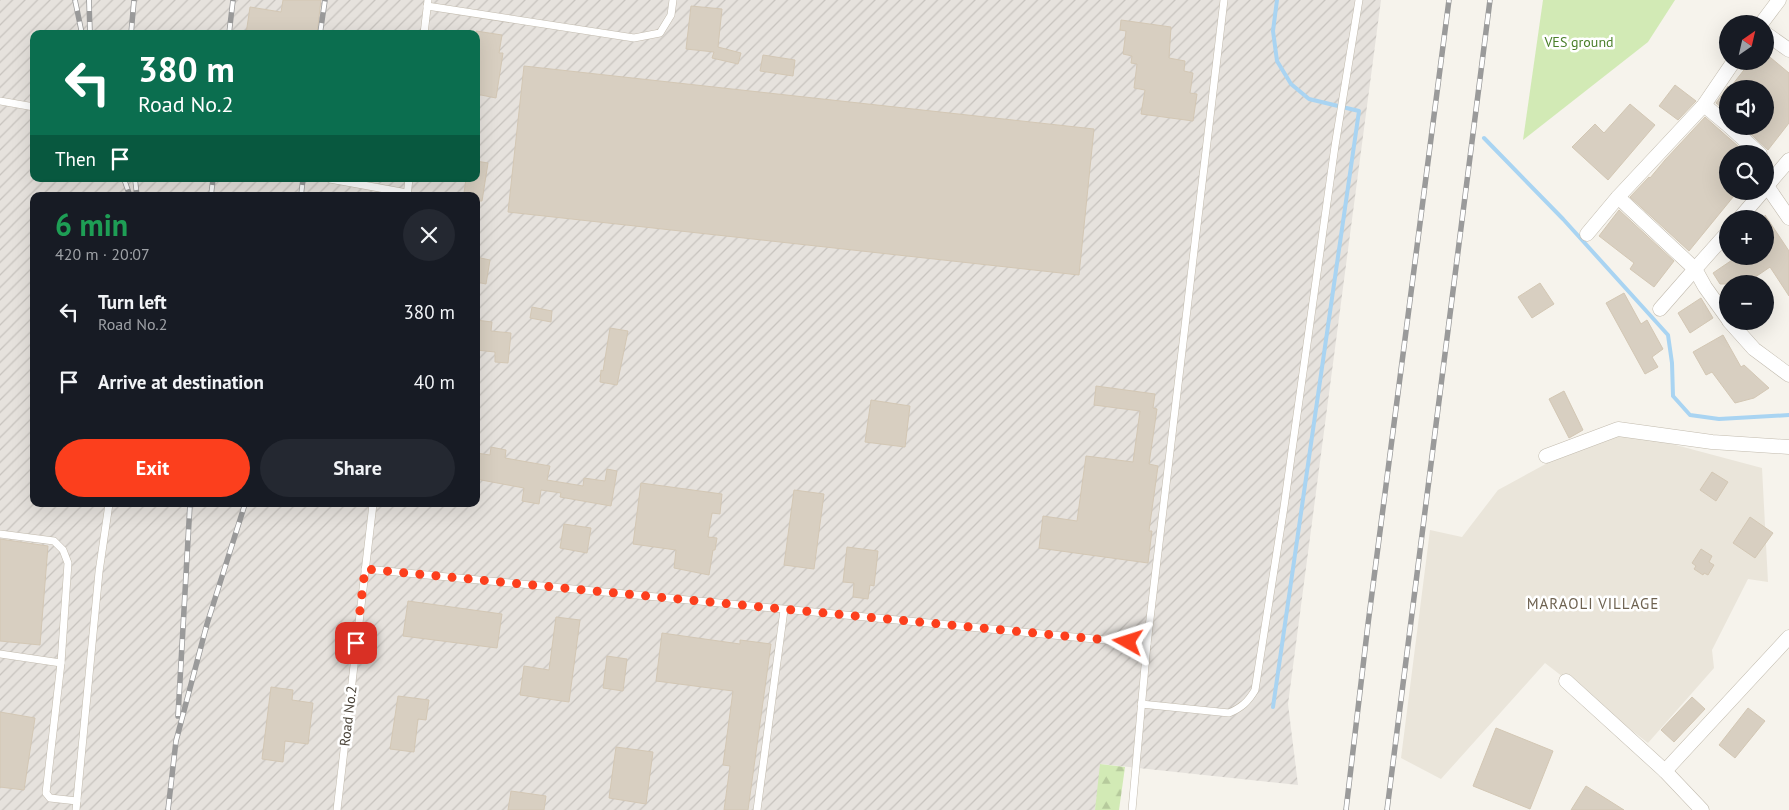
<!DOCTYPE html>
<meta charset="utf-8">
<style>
:root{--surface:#171b24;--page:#242831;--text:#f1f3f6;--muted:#9ea1a6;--accent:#fc3f1d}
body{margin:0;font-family:"PT Sans",sans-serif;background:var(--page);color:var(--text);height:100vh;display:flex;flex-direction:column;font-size:19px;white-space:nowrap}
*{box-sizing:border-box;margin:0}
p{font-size:16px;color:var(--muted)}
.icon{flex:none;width:28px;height:28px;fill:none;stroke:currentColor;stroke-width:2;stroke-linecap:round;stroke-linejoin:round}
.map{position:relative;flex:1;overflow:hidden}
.drawer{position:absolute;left:30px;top:192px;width:450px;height:315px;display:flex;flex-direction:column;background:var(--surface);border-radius:10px;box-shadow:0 5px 20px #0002}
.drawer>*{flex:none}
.hud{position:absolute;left:30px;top:30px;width:450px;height:152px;border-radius:10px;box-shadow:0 5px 20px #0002;background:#0b6e4f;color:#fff;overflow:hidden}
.needle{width:32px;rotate:34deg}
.tools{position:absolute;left:1719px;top:15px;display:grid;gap:10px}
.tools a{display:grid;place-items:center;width:55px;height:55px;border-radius:50%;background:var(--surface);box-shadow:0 5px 20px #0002;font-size:25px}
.pin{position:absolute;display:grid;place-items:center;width:42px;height:42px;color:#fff;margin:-21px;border-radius:10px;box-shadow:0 2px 8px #0006}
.me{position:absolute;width:55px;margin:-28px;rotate:276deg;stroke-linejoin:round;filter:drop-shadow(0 0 4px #0008)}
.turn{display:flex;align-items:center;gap:18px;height:105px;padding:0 25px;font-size:22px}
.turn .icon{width:65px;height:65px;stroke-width:2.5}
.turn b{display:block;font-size:35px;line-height:42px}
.then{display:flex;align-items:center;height:48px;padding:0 25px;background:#0003;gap:10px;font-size:19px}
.round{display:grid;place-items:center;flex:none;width:52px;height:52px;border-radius:26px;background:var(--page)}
.overview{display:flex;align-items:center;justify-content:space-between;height:85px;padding:0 25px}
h1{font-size:30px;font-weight:600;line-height:38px;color:#1e9e55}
.cta{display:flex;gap:10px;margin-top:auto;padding:10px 25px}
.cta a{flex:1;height:58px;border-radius:30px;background:var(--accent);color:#fff;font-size:20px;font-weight:600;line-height:58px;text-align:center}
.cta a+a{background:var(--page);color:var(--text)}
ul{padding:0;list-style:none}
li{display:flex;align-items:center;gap:15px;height:70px;padding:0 25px}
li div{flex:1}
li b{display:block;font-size:19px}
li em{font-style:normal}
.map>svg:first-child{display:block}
.residential{fill:#eae5da}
.industrial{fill:url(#industrial-furrows);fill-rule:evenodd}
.forest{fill:url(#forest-firs)}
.park{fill:#d2eab5}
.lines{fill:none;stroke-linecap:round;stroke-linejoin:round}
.stream{stroke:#a9d4f2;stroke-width:4}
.building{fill:#d8cfc1;stroke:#d3c7b4}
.lane-casing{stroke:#c2bbae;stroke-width:8}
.street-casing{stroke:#c2bbae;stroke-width:15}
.lane{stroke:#fff;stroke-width:7}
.street{stroke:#fff;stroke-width:14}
.rail-casing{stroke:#9a9a9a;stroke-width:5.5}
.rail{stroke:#fff;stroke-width:4;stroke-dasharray:11;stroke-linecap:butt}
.route{stroke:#fc3f1d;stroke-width:9;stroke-dasharray:0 16.2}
.labels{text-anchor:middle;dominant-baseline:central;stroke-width:5;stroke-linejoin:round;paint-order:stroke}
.park-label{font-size:14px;fill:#4a7f2a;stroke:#fff}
.street-label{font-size:14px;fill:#4b4439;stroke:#fff}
.neighbourhood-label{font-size:15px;letter-spacing:1px;fill:#6e6250;stroke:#fff}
</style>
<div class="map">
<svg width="1789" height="810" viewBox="0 0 1789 810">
<defs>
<pattern id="industrial-furrows" width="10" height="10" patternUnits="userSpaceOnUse" patternTransform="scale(1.25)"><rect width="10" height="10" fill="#e6e2dd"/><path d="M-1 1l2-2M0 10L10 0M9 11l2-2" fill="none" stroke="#c7c3be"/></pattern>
<pattern id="forest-firs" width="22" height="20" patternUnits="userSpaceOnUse" patternTransform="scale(1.25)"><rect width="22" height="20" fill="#d2eab5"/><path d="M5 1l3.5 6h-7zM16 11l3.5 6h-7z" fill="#b6ca9c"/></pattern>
</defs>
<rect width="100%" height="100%" fill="#f6f3ec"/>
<path class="residential" d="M1612,428l150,40 6,114 -20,-3 -36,71 2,18 -66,75 -103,-80 -104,116 -40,-21 29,-228 32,7 36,-47z"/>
<path class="industrial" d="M0,0h1381l-93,704 10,81 -197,-21 -6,46h-1095zM34,34h442v145h-442zM34,196h442v308h-442z"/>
<path class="forest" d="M1100,764l25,3 -6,43h-24z"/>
<path class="park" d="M1543,0h132l-27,42 -125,98z"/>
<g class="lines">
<g class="stream">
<path d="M1484,138l79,81 105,116 4,28 1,33 17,19 29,4 70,-4"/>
<path d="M1273,707l86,-596 -50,-12 -18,-15 -14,-23 -4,-30 4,-31"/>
</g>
</g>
<g class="building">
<path d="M283,0h38l-4,34h-71l4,-27 31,5z"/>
<path d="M691,6l31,3 -4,38 23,6 -3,11 -26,-6 2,-6 -28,-3z"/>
<path d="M1121,20l50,7 -2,31 16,3 -1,10 9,2 -3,20 7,1 -4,27 -52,-7 4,-24 -11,-2 3,-24 -6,-1 1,-7 -9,-2 3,-23 -6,-1z"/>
<path d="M476,31l26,4 -3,18h4l-7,45 -20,-4 2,-21 -2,-1z"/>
<path d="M1765,53l24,20v50l-21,27 -26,-24h23v-37h-36l22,-28h14z"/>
<path d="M763,55l32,5 -2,16 -33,-5z"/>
<path d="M524,66l570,63 -15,146 -571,-63z"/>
<path d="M1675,85l21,16 -18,19 -19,-14z"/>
<path d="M1728,86v27l-12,-10z"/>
<path d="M1630,104l25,21 -47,55 -36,-33 23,-23 9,9z"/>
<path d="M1705,117l42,37h-19v37h10l-49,60 -59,-54 19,-20 1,1 15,-18z"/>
<path d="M476,161l12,2 -6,38h-6v-6l-12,-2 2,-14h10z"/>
<path d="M1619,210l55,51 -20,26 -24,-18 4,-6 -35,-27z"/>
<path d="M1765,215l24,36v45l-19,-29 -25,17h-25l-7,-11 25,-17h27z"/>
<path d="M476,257l14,3 -4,24 -10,-2z"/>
<path d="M1540,283l14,21 -22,14 -14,-21z"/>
<path d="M1624,293l17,31 6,-4 16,29 -11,8 6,10 -13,7 -39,-71z"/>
<path d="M1701,298l12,20 -23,15 -12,-20z"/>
<path d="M532,307l20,4 -1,11 -21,-4z"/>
<path d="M476,320l16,2 -1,9 20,2 -3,30 -13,-1v-10l-19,-2z"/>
<path d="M610,328l18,3 -11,54 -17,-3 1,-12 2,1z"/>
<path d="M1723,335l18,32 3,-2 25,23 -15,10 -19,5 -23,-31 -6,3 -13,-23z"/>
<path d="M1096,386l59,8 -2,14 4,1 -8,55 9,2 -9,65h3l-4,32 -109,-15 4,-32 34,5 9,-65 47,6 7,-51 -46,-6z"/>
<path d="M1564,391l19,39 -14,8 -20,-39z"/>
<path d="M871,400l39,6 -5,41 -40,-5z"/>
<path d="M491,447l15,3 -1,8 45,8 -3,14 36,6 1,-8 21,3 2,-12 10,2 -6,35 -51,-9 1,-4 -20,-3 -2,14 -17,-3 2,-13 -48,-9v-26l14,2z"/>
<path d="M1712,472l16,10 -12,19 -16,-11z"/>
<path d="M641,483l81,11 -2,20 -8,-1 -4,24 9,1 -2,12h-2l-4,25 -35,-7 2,-18 -43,-6z"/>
<path d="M794,490l30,4 -10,75 -30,-4z"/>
<path d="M1750,517l23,16 -18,25 -22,-15z"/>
<path d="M564,524l27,4 -4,25 -27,-5z"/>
<path d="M0,539l48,7 -8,99 -40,-4z"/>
<path d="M847,547l31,4 -4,35 -4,-1 -2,14 -15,-2 1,-14 -11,-1z"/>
<path d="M1701,549l11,7 -3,6 5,3 -6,10 -4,-2 -1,2 -9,-6 2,-3 -4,-3z"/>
<path d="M408,601l94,13 -5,34 -94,-12z"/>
<path d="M556,617l24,3 -11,82 -49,-7 4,-29 25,4z"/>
<path d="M662,633l78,11v-4l31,4 -23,166h-24l6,-44 -7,-1 10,-74 -77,-10z"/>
<path d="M607,656l20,3 -4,32 -20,-3z"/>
<path d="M271,687l22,3 -1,10 21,3 -5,41 -23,-3 -2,21 -21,-3z"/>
<path d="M398,696l31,4 -3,20 -8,-1 -4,33 -24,-3z"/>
<path d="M1692,697l13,12 -31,33 -13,-12z"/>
<path d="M1748,708l17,13 -30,37 -16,-13z"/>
<path d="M0,712l35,6 -11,72 -24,-3z"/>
<path d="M1496,728l57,23 -23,58 -57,-23z"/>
<path d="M616,747l37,5 -7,52 -37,-6z"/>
<path d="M1586,786l38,24h-53z"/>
<path d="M511,791l35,5 -2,14h-36z"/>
</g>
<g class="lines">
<g class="lane-casing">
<g id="lane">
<path d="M427,6l207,32 26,-5 11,-18 2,-15"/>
<path d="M424,34l4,-34"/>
<path d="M0,101l34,6"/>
<path d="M330,179l77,14"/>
<path d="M407,196l2,-17"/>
<path d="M0,534l54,7 9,9 5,13 -7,100 -15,130 4,5 27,3"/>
<path d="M365,569l782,75"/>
<path d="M0,654l61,9"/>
<path d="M1141,704l88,9c12,-5 19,-11 26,-23l29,-183 51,-361 24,-146"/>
<path d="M76,810l23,-238 10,-68"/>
<path d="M337,810l36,-306"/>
<path d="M757,810l27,-200"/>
<path d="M1132,810l15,-166 77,-644"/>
</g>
</g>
<g class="street-casing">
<g id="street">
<path d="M1761,24l18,-24"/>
<path d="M1765,33l24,17"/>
<path d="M1704,105l24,20"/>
<path d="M1729,126l31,28"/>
<path d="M1767,186l22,32"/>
<path d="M1765,188l24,-28"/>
<path d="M1618,197l77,72 -35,40"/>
<path d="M1739,219l24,-28"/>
<path d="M1728,232l-33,37 10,18 23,32"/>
<path d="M1587,234l31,-37 86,-92 30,-44"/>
<path d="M1729,321l25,28 35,26"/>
<path d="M1546,456l72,-27 94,13 77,5"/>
<path d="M1566,681l99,90 37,39"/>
<path d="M1665,771l124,-134"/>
</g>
</g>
<use href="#lane" class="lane"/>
<use href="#street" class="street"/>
<g class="rail-casing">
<g id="rail">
<path d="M75,0l7,34"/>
<path d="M89,0l1,34"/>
<path d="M131,34l3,-34"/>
<path d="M229,34l4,-34"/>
<path d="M320,34l5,-34"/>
<path d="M124,179l6,17"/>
<path d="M135,179l2,17"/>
<path d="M211,196l2,-17"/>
<path d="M301,196l2,-17"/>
<path d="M178,716l12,-212"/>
<path d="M168,810l8,-69 31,-117 38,-120"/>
<path d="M1346,810l22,-186 81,-624"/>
<path d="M1387,810l103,-810"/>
</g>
</g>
<use href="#rail" class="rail"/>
</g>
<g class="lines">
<path class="route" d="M356,643l9,-74 763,73"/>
</g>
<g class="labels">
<g class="park-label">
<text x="1579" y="42">VES ground</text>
</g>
<g class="street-label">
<text transform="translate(348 716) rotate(-83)">Road No.2</text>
</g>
<g class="neighbourhood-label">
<text x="1593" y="603">MARAOLI VILLAGE</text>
</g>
</g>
</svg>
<div class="tools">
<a><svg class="needle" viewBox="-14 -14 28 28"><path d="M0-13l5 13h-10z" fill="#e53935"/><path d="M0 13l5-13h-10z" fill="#9ea1a6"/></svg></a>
<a><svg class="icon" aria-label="sound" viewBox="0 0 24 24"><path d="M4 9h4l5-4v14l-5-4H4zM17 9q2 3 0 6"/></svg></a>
<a><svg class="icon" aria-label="search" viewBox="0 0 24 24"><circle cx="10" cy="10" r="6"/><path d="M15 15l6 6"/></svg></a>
<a>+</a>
<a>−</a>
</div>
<div class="pin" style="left:356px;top:643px;background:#d93025"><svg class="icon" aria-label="arrive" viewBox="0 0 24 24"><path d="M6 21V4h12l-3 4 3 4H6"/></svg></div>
<svg class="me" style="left:1128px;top:642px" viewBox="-20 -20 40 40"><path d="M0-17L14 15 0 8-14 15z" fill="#fc3f1d" stroke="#fff" stroke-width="4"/></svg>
<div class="hud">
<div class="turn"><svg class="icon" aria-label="left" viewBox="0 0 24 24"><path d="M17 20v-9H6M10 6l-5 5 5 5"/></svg><div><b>380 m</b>Road No.2</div></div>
<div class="then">Then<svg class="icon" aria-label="arrive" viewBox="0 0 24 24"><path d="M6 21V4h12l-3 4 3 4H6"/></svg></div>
</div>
<section class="drawer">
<div class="overview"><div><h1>6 min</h1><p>420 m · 20:07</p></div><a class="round"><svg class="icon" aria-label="close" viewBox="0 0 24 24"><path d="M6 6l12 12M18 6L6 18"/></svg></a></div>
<ul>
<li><svg class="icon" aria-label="left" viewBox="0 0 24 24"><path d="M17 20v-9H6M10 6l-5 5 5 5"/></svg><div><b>Turn left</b><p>Road No.2</p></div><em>380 m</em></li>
<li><svg class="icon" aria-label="arrive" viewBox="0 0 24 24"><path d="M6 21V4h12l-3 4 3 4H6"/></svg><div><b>Arrive at destination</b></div><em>40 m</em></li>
</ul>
<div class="cta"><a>Exit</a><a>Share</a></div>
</section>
</div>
